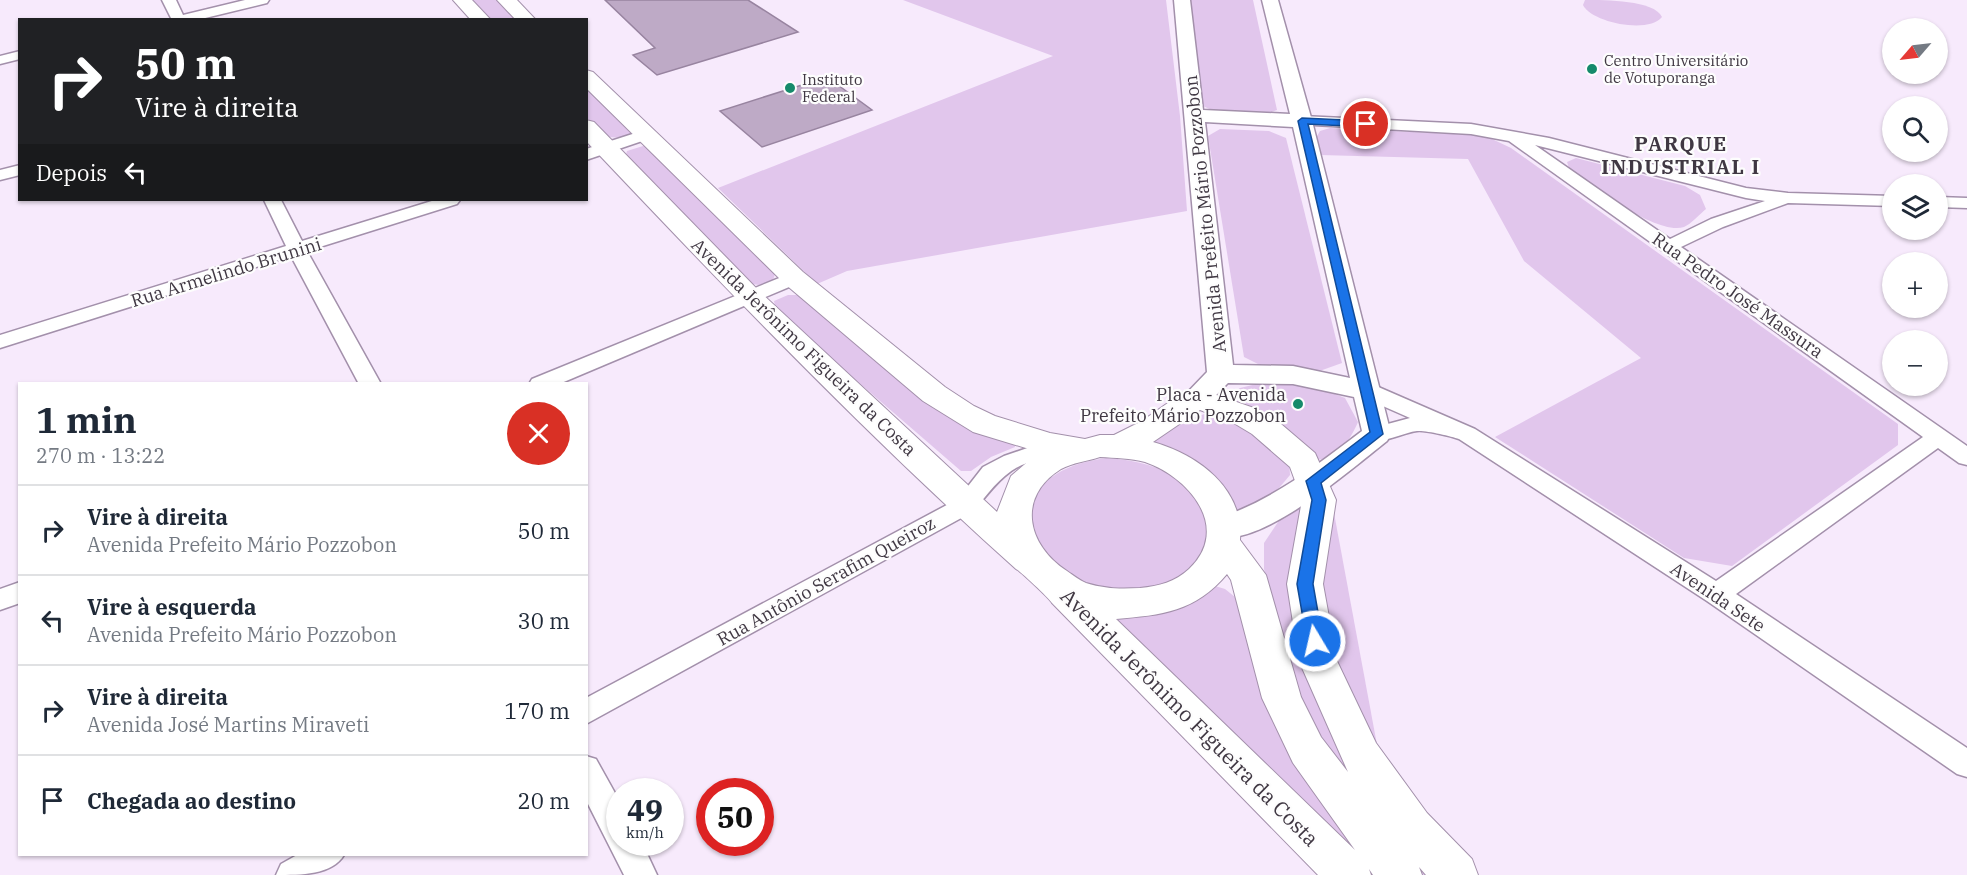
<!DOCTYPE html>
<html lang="pt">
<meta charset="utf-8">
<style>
:root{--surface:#fff;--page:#f6f6f7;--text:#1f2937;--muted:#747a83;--line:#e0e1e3}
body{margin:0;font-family:"IBM Plex Serif",serif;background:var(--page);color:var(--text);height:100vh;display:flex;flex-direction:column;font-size:22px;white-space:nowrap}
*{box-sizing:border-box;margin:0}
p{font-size:20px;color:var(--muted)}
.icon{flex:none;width:33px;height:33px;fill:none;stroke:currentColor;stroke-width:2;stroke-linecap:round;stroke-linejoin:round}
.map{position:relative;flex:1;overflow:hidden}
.drawer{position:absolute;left:18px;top:382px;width:570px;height:474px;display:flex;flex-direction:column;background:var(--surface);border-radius:0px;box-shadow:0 2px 4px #0004}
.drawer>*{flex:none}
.banner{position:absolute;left:18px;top:18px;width:570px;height:183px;border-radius:0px;box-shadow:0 2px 4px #0004;background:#202124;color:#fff;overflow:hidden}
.needle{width:39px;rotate:242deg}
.buttons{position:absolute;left:1882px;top:18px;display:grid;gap:12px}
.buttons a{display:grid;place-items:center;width:66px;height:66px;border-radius:50%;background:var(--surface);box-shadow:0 2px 4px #0004;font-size:30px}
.speed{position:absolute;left:606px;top:778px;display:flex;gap:12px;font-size:30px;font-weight:700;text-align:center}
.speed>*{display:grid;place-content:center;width:78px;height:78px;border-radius:50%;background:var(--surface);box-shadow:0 2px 4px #0004;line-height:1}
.speed small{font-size:15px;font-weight:400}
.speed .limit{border:9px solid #d22;background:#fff;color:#111}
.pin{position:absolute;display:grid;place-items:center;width:51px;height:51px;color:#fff;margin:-26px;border:3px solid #fff;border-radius:50%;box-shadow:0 2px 6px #0007}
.me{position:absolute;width:66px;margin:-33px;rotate:351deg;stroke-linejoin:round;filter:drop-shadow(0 0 4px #0008)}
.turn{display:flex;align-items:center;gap:21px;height:126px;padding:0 18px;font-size:27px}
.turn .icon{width:78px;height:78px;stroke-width:2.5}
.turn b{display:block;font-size:42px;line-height:51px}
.then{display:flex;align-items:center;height:57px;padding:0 18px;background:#0003;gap:12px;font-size:22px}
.round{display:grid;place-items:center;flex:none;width:63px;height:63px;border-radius:32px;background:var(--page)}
.overview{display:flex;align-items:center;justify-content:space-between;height:102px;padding:0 18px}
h1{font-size:36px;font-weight:700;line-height:45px}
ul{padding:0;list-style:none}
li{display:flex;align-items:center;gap:18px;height:90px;padding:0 18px;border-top:2px solid var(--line)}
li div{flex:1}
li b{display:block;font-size:22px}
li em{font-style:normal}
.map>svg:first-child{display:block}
.green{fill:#e1c6ec}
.building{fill:#beaac6;stroke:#9884a0;stroke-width:1.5}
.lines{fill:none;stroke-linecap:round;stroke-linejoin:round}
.minor-casing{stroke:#a390ab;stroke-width:3}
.tertiary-casing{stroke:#a390ab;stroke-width:3}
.secondary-casing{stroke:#a390ab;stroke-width:2}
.minor{fill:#fff;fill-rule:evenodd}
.tertiary{fill:#fff;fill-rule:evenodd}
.secondary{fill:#fff;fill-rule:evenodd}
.route{fill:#1a73e8;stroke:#114b97;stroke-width:1.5}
.poi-dot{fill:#158a6b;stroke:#fdfdfd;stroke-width:2}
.labels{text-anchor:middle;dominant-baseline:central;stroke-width:4.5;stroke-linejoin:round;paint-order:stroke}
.far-poi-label{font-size:15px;fill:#403843;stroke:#fdfdfd;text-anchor:start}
.street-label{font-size:18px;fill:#403843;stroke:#fdfdfd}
.poi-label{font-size:18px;fill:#403843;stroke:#fdfdfd;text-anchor:end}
.far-district-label{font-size:20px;font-weight:bold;letter-spacing:1.5px;fill:#403843;stroke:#fdfdfd}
.near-street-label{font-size:21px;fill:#403843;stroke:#fdfdfd}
</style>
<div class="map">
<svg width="1967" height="875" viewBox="0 0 1967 875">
<rect width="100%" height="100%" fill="#f7eafc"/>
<g class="green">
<path d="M470,0h27l20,19h-28z"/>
<path d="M903,0h263l14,116 7,95 -340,60 -30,13 -99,-96 335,-132z"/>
<path d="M1188,0h65l24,110c-24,10 -53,7 -76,-5z"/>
<path d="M1585,0c21,0 69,0 77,17 -13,17 -70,6 -79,-12z"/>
<path d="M586,84l46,44 -2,7c-24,7 -27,-1 -43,-17z"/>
<path d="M1330,128l145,7 17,4 19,9 387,276v21l-166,121 -48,-8 -189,-121 146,-79 -117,-97 -56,-102 -148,-4 -4,-17 4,-7z"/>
<path d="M1220,129l49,2 17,7 56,225 -28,10 -52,-7 -18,-9 -36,-221z"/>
<path d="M643,146l9,1 124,124 -3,9 -14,5 -14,-2 -120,-125 2,-7z"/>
<path d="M1576,158l109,28 15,9 6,14c-6,5 -15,15 -22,18 -27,9 -94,-42 -115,-59l-2,-6z"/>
<path d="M788,295h14l96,80 35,33 46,22 35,11 1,6 -24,10 -20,14h-10l-185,-160 -2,-10z"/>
<path d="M1269,381l45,5 31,12 13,24c-7,17 -23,41 -43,37l-44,-41 -30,-17 -9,-8 8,-5z"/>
<path d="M1215,411l22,8 52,42 1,14c-17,21 -31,35 -60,36l-78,-67c16,-16 42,-28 63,-33z"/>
<path d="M1106,458c26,2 52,6 73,23 41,31 37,91 -17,106 -118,31 -197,-110 -56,-129z"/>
<path d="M1301,506l-10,82 148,287h-23l-56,-67 -67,-114 -29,-125v-26l18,-27z"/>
<path d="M1334,513l46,248 -34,-60 -17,-62 -10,-78z"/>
<path d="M1215,586l10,3 10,8 27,97 38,80 80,101h-12l-258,-258c41,-2 73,0 105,-31z"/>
</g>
<g class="building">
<path d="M605,0h143l50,32 -141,43 -24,-20 22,-7z"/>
<path d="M827,77l45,33 -110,37 -42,-36z"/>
</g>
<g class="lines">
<g class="minor-casing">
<g id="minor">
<path d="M162,0h14l7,15 62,-15h24l-2,3 -70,17h-25z"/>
<path d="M20,51v8l-20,5v-8z"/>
<path d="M1302,116l169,8 78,14 197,50 42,5 105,3v10l-105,-3 -65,24 -42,20 286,199v19l-8,-2 -21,-15 -202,146 231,154v29l-10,-3 -250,-173 -248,-162c-8,-3 -34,-9 -42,-8 -16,2 -32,13 -48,8l-3,-5 3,-5 41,-11 -50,-22 -3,-5 3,-5 8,-2 8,2 99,43 241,152 207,-144 -414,-296 -38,-7 -175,-10 -2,-3zM1535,145l211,53 19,3 -54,18 -41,20z"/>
<path d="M648,129l8,5 -2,3 -68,23v-11z"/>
<path d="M20,165v10l-20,5v-10z"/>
<path d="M1938,197l29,1v10l-29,-1z"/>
<path d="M264,200h17l21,41 133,-41h25l-3,4 -150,47 74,133h-22l-68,-128 -291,92v-13l286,-89z"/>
<path d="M794,272l7,2 3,4 -3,4 -242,102h-30l3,-5z"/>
<path d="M1036,445l31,5 3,6 -3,6c-10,3 -17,-1 -28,-1 -29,1 -49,30 -65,50l-388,213v-26l372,-199 25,-32 21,-11z"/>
<path d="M20,582v21l-20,7v-21z"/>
<path d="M586,756l10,3 24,43v41h22l15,32h-33l-38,-75z"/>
<path d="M297,855h47c-12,20 -43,20 -68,20l5,-11z"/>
</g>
</g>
<g class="tertiary-casing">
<path id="tertiary" d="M1174,0h16l13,110 87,4 -28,-114h16l34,121 79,313 -4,7c-36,28 -128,110 -174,95l-4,-8 4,-8c58,-18 101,-53 149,-89l-8,-34 -61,-13 -65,-1c-13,13 -22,27 -42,21l-4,-6 25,-26zM1205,122l88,5 57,251 -57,-12 -60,-1z"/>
</g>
<g class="secondary-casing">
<g id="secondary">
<path d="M453,0h19l19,20h-20z"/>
<path d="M497,0h20l19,20h-20z"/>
<path d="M586,70l7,2 210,200 142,115 29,19 21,10 55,17 35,6 15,-4h14l28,-14 43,-30 11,-3 58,20 20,10 41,35 21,47 -13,84 14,77 39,82 51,70 45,46 6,16h-52l-7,-8 3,8h-49l-4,-6 2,6h-53l-266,-272c-2,-4 -33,-33 -36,-34 -151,-135 -291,-281 -430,-428v-21l8,2 166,170 237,220 14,-36 28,-24 -66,-20 -50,-31 -138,-117 -199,-196zM1200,410l32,12 20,12 38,33 12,33 -15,84 12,77 49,111 -27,-35 -20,-40 -35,-122 -26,-35c4,-52 -42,-85 -87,-98zM1100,457c15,1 31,1 45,5 44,15 87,66 44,107 -14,13 -30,17 -49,19 -19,1 -35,1 -54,-5 -7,-3 -13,-8 -19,-12 -40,-26 -51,-74 -6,-102 11,-6 27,-8 39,-12zM1227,574l4,6 31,118 31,65 62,87 -239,-231c46,-4 79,-7 111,-45z"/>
</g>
</g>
<use href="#minor" class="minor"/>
<use href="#tertiary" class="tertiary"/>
<use href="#secondary" class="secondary"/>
</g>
<path class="route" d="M1302,118l64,3 4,3 -4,3 -58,-3 75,310 -62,49 5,17 -13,84 10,57 -2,4 -6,2 -6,-2 -2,-4 -10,-57 15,-84 -6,-19 64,-49 -72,-311z"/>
<g class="poi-dot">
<circle cx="1592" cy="69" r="6"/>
<circle cx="790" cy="88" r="6"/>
<circle cx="1298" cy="404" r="6"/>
</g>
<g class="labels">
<g class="far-poi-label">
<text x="1604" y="60">Centro Universitário<tspan x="1604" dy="17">de Votuporanga</tspan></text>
<text x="802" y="79">Instituto<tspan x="802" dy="17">Federal</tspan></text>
</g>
<g class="street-label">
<text transform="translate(1205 214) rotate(-96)">Avenida Prefeito Mário Pozzobon</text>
<text transform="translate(226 272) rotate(-17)">Rua Armelindo Brunini</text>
<text transform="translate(1738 295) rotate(35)">Rua Pedro José Massura</text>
<text transform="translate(804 347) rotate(44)">Avenida Jerônimo Figueira da Costa</text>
<text transform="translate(826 581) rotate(-29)">Rua Antônio Serafim Queiroz</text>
<text transform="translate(1718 597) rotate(34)">Avenida Sete</text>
</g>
<g class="poi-label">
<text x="1286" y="394">Placa - Avenida<tspan x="1286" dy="21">Prefeito Mário Pozzobon</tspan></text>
</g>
<g class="far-district-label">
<text x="1681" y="143">PARQUE<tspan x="1681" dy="23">INDUSTRIAL I</tspan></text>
</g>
<g class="near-street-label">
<text transform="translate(1190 717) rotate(45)">Avenida Jerônimo Figueira da Costa</text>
</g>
</g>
</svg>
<div class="buttons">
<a><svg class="needle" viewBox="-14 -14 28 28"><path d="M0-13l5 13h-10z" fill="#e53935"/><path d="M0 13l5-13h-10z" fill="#747a83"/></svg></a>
<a><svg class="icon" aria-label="search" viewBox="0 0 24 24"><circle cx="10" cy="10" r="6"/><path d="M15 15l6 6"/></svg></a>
<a><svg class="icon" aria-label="layers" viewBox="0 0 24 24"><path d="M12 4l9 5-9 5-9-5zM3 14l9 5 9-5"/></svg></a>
<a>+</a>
<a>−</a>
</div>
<div class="speed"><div>49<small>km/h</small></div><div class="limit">50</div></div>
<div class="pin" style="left:1366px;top:124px;background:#d93025"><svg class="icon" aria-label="arrive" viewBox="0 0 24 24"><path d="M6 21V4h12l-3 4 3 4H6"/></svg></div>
<svg class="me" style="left:1315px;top:641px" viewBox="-20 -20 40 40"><circle r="17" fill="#1a73e8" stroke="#fff" stroke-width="3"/><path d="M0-11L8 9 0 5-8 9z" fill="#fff"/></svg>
<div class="banner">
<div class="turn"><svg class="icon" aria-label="right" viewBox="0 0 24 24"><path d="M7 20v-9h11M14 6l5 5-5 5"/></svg><div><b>50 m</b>Vire à direita</div></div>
<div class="then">Depois<svg class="icon" aria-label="left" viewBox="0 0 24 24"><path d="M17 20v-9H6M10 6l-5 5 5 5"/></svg></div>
</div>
<section class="drawer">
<div class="overview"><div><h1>1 min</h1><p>270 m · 13:22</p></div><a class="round" style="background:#d93025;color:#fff"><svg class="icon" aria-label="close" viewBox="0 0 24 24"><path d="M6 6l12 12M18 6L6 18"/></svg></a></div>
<ul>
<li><svg class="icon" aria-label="right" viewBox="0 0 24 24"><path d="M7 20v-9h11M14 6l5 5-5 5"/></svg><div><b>Vire à direita</b><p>Avenida Prefeito Mário Pozzobon</p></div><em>50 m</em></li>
<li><svg class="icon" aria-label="left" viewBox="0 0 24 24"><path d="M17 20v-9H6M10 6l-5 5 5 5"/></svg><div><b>Vire à esquerda</b><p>Avenida Prefeito Mário Pozzobon</p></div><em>30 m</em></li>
<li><svg class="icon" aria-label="right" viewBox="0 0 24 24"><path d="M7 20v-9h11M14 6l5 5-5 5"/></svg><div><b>Vire à direita</b><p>Avenida José Martins Miraveti</p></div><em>170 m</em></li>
<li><svg class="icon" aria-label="arrive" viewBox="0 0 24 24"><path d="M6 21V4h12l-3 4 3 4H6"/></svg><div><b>Chegada ao destino</b></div><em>20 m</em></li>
</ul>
</section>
</div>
